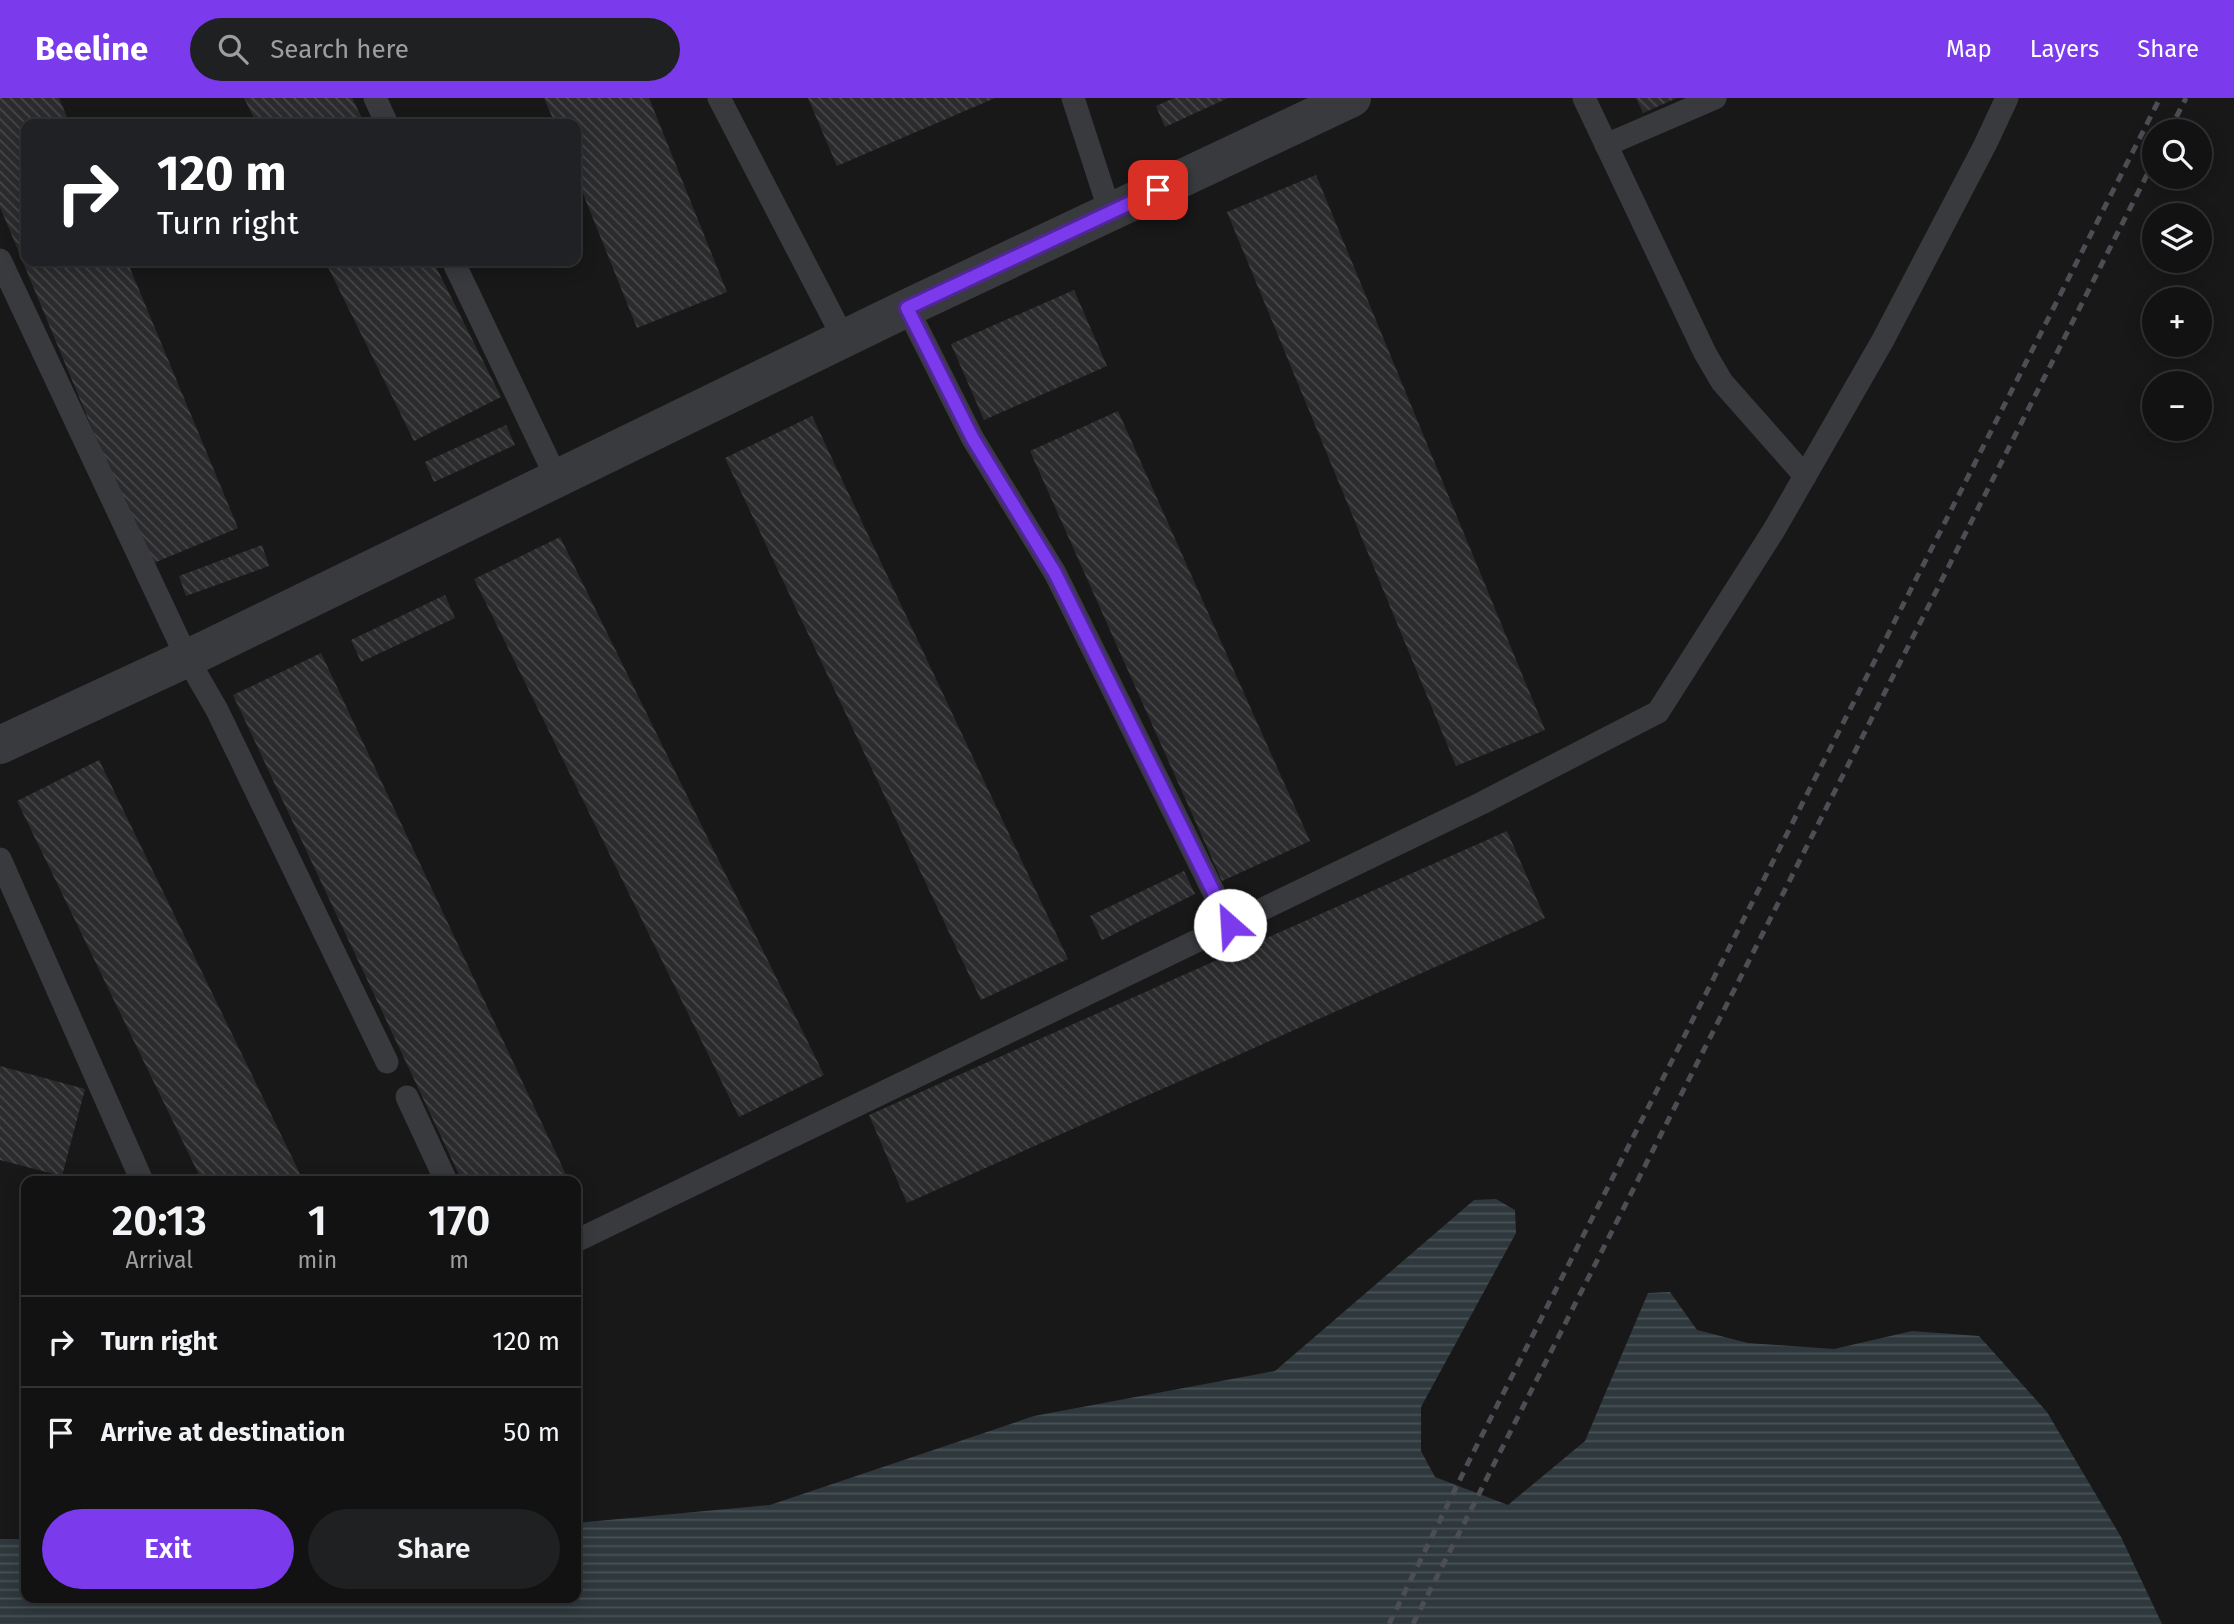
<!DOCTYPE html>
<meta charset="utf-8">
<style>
:root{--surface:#121213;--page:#1f2021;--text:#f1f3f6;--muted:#9c9ea0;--line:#313233;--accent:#7c3aed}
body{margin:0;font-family:"Fira Sans",sans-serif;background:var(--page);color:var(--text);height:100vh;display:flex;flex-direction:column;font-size:26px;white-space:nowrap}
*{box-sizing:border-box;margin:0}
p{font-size:23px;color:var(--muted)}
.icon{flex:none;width:38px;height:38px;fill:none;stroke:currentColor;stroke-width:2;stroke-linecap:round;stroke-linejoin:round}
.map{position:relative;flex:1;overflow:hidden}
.side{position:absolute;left:21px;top:1078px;width:560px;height:427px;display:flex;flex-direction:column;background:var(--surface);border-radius:14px;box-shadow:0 4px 18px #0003,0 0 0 2px var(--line)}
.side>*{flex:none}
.top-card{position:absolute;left:21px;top:21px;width:560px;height:147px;border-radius:14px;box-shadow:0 4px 18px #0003,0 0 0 2px var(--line);background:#202124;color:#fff;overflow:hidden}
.tools{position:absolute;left:2142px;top:21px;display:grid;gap:14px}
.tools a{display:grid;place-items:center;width:70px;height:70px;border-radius:50%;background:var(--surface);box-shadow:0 4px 18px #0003,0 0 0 2px var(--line);font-size:35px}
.pin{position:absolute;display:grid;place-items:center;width:60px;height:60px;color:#fff;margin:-30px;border-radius:14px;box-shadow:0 4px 10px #0006}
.me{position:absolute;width:77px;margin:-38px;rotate:334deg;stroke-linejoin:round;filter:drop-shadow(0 0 5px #0008)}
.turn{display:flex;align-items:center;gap:24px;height:147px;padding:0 21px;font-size:32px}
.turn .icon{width:91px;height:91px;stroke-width:2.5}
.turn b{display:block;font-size:49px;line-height:60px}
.eta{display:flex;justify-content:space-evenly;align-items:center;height:119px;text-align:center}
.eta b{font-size:42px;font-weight:600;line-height:49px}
.primary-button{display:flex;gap:14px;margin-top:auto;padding:14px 21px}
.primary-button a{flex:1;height:80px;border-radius:42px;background:var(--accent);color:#fff;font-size:28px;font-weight:600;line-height:80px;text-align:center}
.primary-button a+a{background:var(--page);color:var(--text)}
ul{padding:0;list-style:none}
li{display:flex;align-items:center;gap:21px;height:91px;padding:0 21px;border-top:2px solid var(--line)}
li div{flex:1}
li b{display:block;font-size:26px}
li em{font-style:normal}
header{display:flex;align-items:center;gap:42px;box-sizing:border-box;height:98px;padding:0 35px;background:var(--accent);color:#fff}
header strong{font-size:33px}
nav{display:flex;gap:38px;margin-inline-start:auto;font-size:24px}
.search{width:490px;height:63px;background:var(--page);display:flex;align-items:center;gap:18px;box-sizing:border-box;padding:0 24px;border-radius:38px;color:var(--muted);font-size:26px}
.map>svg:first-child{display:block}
.water{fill:url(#water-rules)}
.building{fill:url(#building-back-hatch)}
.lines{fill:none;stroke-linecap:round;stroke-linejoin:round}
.service{stroke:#393a3e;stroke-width:23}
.minor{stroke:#393a3e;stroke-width:38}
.rail{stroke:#4c4e53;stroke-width:5;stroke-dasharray:9 7;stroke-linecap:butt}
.route-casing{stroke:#51269a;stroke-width:18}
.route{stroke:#7c3aed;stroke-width:12}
</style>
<header>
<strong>Beeline</strong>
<div class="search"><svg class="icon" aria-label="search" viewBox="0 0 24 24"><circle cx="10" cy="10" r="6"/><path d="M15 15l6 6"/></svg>Search here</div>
<nav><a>Map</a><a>Layers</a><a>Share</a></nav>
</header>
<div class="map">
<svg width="2234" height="1526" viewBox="0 0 2234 1526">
<defs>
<pattern id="water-rules" width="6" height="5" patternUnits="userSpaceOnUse" patternTransform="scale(1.75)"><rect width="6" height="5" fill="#2e383d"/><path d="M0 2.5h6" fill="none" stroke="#4a5257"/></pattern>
<pattern id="building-back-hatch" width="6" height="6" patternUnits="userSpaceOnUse" patternTransform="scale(1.75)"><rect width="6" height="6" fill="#2b2b2d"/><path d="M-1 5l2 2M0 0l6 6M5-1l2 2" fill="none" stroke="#474749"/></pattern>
</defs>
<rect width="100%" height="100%" fill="#181819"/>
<path class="water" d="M1496,1101l19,11 1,23 -95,174v44l14,26 73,28 77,-64 63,-148 22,-1 27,38 51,13 86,6 78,-18 67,5 68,76 74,125 41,87h-2162v-85h26v59h550v-75l194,-18 264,-89 241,-45 199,-171z"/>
<g class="building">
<path d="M0,0h59l11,26h-44v137h101l111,267 -89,37 -149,-358z"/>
<path d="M244,0h108l13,26h-108z"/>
<path d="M544,0h105l78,194 -90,36 -61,-152v-52h-21z"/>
<path d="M808,0h187l-158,68z"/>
<path d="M1174,0h54l-63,29 -9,-21z"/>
<path d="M1636,0h41l-34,15z"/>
<path d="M1316,77l229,555 -89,36 -229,-554z"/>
<path d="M325,163h108l68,136 -87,44z"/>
<path d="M1074,192l33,76 -123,54 -33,-76z"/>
<path d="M1118,313l192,430 -88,40 -192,-430z"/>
<path d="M812,318l256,543 -87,41 -256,-542z"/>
<path d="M506,327l9,20 -81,37 -9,-20z"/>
<path d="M560,439l264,538 -85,42 -265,-538z"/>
<path d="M262,447l7,21 -83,30 -7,-20z"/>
<path d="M445,497l10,23 -94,44 -10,-22z"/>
<path d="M321,555l248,528h-107l-229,-486z"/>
<path d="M99,662l201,414 -16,7h-82l-185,-380z"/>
<path d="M1507,733l38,87 -638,285 -38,-88z"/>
<path d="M1184,773l11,23 -93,46 -12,-24z"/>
<path d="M0,968l85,23 -23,87 -62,-16z"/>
</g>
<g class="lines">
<g class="service">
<path d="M375,0l12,26"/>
<path d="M719,0l125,241"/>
<path d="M1073,0l37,114"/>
<path d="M1584,0l121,255 17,29 83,94"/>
<path d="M1606,47l109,-47"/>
<path d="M0,162l187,398 30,52 170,352"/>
<path d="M453,163l104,218"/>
<path d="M907,210l66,131 82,134 175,352"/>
<path d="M0,761l142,322"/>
<path d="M407,999l39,84"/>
<path d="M576,1143l906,-438 176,-91 116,-182 31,-54 78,-136 102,-195 22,-47"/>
</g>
<path class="minor" d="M0,647l207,-96 700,-341 445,-210"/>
<g class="rail">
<path d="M2169,33l17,-33"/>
<path d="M1389,1526l82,-167 689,-1359"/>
<path d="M1413,1526l741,-1463"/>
</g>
</g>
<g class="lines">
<g class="route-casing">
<path id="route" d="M1158,92l-251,118 66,131 82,134 175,352"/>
</g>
<use href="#route" class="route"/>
</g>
</svg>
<div class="tools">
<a><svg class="icon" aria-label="search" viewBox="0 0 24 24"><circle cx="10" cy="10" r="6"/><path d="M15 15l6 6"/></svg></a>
<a><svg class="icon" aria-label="layers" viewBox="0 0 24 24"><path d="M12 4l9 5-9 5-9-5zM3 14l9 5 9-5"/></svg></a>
<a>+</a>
<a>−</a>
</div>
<div class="pin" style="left:1158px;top:92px;background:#d93025"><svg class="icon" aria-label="arrive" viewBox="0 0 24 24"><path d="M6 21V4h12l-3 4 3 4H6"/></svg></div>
<svg class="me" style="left:1230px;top:827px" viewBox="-20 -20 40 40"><circle r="19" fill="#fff"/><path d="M0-13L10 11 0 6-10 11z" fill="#7c3aed"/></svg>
<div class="top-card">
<div class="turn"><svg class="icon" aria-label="right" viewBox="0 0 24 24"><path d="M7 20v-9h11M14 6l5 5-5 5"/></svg><div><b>120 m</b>Turn right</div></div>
</div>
<section class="side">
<div class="eta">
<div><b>20:13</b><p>Arrival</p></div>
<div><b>1</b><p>min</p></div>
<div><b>170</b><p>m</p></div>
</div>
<ul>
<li><svg class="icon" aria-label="right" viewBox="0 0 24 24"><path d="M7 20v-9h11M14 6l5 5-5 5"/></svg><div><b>Turn right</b></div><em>120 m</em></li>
<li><svg class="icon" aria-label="arrive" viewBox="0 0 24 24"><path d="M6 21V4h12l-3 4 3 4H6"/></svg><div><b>Arrive at destination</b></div><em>50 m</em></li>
</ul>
<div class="primary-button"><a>Exit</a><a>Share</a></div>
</section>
</div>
